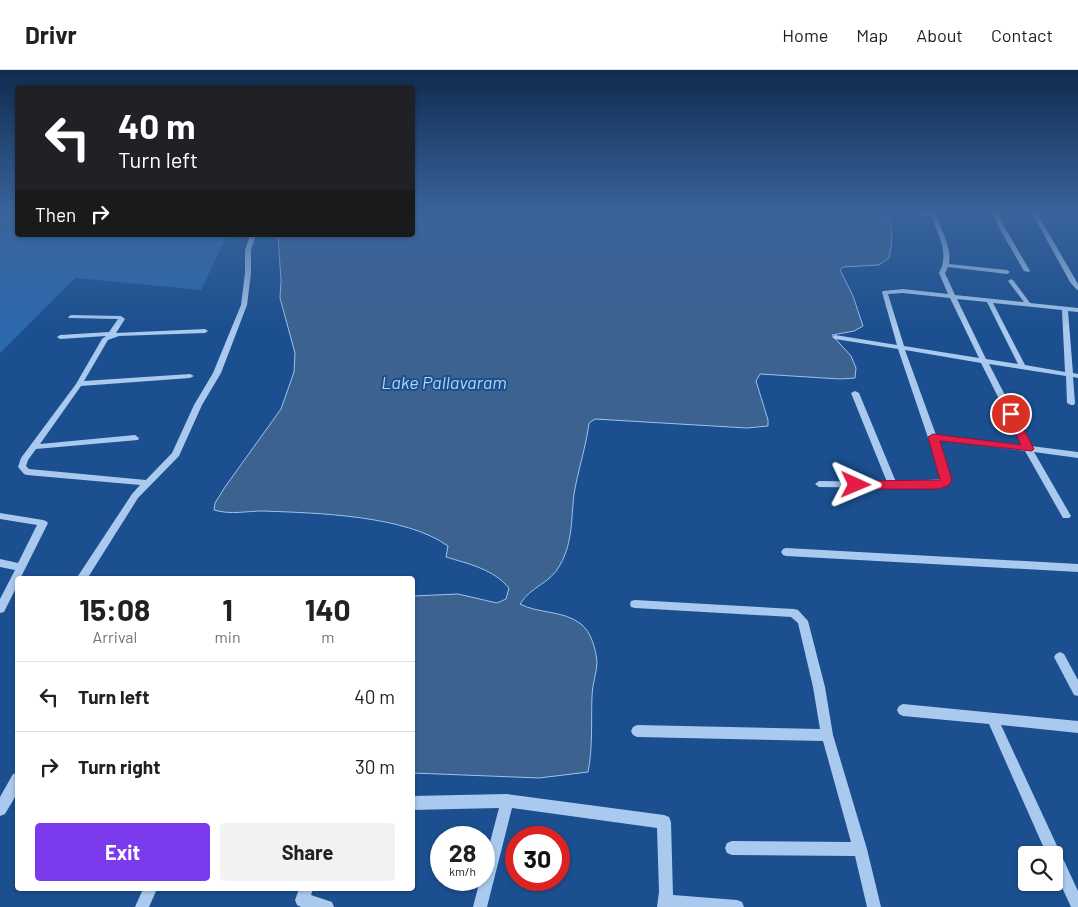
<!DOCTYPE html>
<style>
:root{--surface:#fff;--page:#f2f2f2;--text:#202124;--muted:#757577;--line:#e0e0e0;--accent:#7c3aed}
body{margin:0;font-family:Barlow,sans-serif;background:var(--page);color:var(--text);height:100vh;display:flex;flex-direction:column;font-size:19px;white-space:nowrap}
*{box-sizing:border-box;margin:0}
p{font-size:16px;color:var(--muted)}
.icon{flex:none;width:28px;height:28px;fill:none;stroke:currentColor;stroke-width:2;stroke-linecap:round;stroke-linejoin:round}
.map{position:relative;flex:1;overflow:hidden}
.sheet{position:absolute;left:15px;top:506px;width:400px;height:315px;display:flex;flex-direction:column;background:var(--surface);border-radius:5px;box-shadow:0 1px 4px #0004}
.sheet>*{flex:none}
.hud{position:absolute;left:15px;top:15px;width:400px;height:152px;border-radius:5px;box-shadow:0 1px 4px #0004;background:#202124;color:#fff;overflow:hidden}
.buttons{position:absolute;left:1018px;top:776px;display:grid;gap:10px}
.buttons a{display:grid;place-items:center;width:45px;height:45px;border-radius:5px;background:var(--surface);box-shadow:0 1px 4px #0004;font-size:25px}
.speed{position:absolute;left:430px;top:756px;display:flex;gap:10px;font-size:25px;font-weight:700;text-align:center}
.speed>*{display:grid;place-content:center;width:65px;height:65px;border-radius:50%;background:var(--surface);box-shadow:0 1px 4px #0004;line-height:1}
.speed small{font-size:12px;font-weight:400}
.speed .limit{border:8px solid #d22;background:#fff;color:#111}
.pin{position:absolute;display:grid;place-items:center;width:42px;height:42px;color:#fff;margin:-21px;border:2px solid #fff;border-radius:50%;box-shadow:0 1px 5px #0007}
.me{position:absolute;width:55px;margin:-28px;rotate:91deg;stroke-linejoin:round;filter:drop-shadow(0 0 4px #0008)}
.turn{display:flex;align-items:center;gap:18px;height:105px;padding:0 20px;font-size:22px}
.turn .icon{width:65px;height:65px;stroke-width:2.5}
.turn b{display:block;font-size:35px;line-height:42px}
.then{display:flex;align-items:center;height:48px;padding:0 20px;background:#0003;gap:10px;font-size:19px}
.eta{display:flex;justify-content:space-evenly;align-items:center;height:85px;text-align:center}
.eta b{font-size:30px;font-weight:700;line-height:35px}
.button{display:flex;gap:10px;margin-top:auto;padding:10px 20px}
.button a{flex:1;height:58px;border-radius:5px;background:var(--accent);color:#fff;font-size:20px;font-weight:700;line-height:58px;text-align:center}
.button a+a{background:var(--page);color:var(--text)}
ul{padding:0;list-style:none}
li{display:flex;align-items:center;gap:15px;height:70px;padding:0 20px;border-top:1px solid var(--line)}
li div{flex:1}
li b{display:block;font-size:19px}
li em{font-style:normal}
header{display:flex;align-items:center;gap:30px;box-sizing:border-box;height:70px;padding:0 25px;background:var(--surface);border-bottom:1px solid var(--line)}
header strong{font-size:24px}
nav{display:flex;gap:28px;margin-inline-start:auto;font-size:18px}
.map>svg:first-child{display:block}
.green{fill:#2e69ad}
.water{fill:#3c6290;stroke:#9cc4f0}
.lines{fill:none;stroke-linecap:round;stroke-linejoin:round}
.minor{fill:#a9c9ee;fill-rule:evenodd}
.route{fill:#e11d48;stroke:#92132f}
.labels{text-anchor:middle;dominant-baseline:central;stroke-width:4;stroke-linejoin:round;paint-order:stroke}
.water-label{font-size:18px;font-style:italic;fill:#b5d3f5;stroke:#1b4f8f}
</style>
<header>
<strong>Drivr</strong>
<nav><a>Home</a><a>Map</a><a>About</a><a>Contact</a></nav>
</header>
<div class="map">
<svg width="1078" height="837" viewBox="0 0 1078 837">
<rect width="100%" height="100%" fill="#1b4f8f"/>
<path class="green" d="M0,141h17l1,24h209l-26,55 -126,-12 -75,75z"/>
<path class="water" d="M413,141h469c14,9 10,33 7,47l-10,7 -36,2 -3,3 13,26 10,30 -9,5 -22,4 19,21 5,12 -1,10 -15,1 -80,-5 -4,7 12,39v6l-21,2 -152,-9 -6,4c-3,24 -11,47 -15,71 -3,25 -1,48 -14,71 -10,19 -29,21 -40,39 19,10 43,6 61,20 10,8 15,25 16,38 0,11 -5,22 -5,34 -1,26 1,51 -4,76l-49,6 -126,-5v-177l45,-2 39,9 9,-4 3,-11c-16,-19 -40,-24 -63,-31l2,-11c-43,-31 -132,-33 -185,-35 -17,0 -32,4 -49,-1l1,-7 10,-16 56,-78 13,-37 1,-19 -15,-55 1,-17 -3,-46h134z"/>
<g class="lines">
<g class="minor">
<path d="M904,141l25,2v-2h4c7,15 19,35 16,53l58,6 3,2 -3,2 -59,-7 -3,6 10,22 69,7 -16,-21 3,-2 2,1 17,23 48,5v4l-10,-1 5,62 5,1v4l-5,-1 2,26 -1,2h-3l-4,-2 -1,-27 -77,-12 42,82 47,6v6l-44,-6 37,64 -2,2h-6l-38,-67 -87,-11 13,40 -4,5 -54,3 -74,-1 -4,-3 4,-3 68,1 -36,-89 4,-2 4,2 37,89 46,-3 -44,-130 -63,-10 -3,-2 3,-2 62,10 -15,-53 1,-1 20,-2 45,5 -9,-21c11,-19 -1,-39 -8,-57l-25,-3h-2zM903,223l47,5 29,60 -75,-12 -16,-52zM957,229l30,3 31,62 -32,-5zM993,233l69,7 3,62 -40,-7zM905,280l76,13 41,82 -86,-10z"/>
<path d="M993,141h4l7,15 26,45 -1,1 -5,-1 -26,-45z"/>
<path d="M1024,141h54v2h-41l41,71v6l-2,-1 -6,-7 -38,-69 -6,-1z"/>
<path d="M250,165h6l-5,15v23l-4,32 -26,68 -19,32 -23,51 -41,42 -51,81h-11l56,-85 8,-9 -113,-10 -3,-1 -6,-7 3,-9 55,-74 26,-45 4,-3 -46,3 -3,-2 3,-2 49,-3 9,-13 -49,-1 -1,-1 3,-2 50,1 4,3 -9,14 89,-4 3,2 -3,2 -86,3 -11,4 -24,41 106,-7 4,2 -4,2 -109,8 -41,58 95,-9 4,3 -1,2 -102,9 -8,11 -2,6 3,3 117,11 26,-27 22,-48 19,-32 28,-68 4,-32v-23z"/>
<path d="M0,443l43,7 3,1 2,2 -28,56h-2v5l-14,28 -4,1v-14l15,-29 -15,-3v-8l18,4 19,-38 -37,-6z"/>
<path d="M786,478l292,16v8l-292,-16 -3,-1 -2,-3 2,-3z"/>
<path d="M635,530l159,9 4,1 10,11 17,66 8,48 34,114 14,58h-14l-12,-51 -123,-1 -5,-2 -2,-5 2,-5 5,-2 119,1 -28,-101 -186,-4 -4,-2 -2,-4 2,-4 4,-2 183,4 -7,-42 -15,-64 -7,-6 -156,-9 -4,-1 -1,-3 1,-3z"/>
<path d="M1060,582l4,2 14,26v16l-4,-1 -20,-38 2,-3z"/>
<path d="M903,634l175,17v12l-77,-8 77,166v16h-7l-17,-37v-15h-7l-58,-131 -86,-8 -4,-2 -2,-4 2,-4z"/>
<path d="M18,703v19l-13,22 -5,2v-19l13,-23z"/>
<path d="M507,724l157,21 5,2 2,5 2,73 64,5 5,2 2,5h-87l2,-15 -2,-64 -145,-20 -25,99h-14l7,-27h4v-15l15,-57 -87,2v-14z"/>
<path d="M143,819h14l-8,18h-14z"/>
<path d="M299,819h14l-2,6 21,7 2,5h-33l-4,-2 -2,-5z"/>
</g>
</g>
<linearGradient id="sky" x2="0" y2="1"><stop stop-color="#0f2b4f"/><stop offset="0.55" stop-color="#39639b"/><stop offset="1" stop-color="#39639b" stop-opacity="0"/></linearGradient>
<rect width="1078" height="258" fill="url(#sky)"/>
<path class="route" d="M1011,341l5,3 18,35 -2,2 -92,-10 12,39 -4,6 -10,3h-82l-6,-4 6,-4 84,-1 -12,-43 5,-3 88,11 -15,-31z"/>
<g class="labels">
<g class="water-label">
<text x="444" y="312">Lake Pallavaram</text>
</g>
</g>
</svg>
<div class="buttons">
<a><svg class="icon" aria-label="search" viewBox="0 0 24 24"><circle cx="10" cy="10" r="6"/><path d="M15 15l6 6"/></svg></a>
</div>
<div class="speed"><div>28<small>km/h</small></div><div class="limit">30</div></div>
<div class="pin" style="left:1011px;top:344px;background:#d93025"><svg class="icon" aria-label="arrive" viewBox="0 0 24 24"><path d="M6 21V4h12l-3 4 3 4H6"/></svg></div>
<svg class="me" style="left:856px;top:415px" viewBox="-20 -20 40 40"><path d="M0-17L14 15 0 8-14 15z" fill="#e11d48" stroke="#fff" stroke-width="4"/></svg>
<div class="hud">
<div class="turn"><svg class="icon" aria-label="left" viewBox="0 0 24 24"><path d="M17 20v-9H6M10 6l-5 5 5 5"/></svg><div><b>40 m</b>Turn left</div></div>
<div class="then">Then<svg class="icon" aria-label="right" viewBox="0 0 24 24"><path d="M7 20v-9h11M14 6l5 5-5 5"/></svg></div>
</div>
<section class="sheet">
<div class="eta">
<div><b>15:08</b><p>Arrival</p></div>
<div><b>1</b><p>min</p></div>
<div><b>140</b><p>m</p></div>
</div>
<ul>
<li><svg class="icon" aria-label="left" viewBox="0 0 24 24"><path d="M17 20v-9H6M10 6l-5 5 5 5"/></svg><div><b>Turn left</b></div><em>40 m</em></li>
<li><svg class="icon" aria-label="right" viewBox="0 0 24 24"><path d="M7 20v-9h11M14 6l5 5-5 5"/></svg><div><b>Turn right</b></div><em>30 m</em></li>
</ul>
<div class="button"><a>Exit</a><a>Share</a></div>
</section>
</div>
